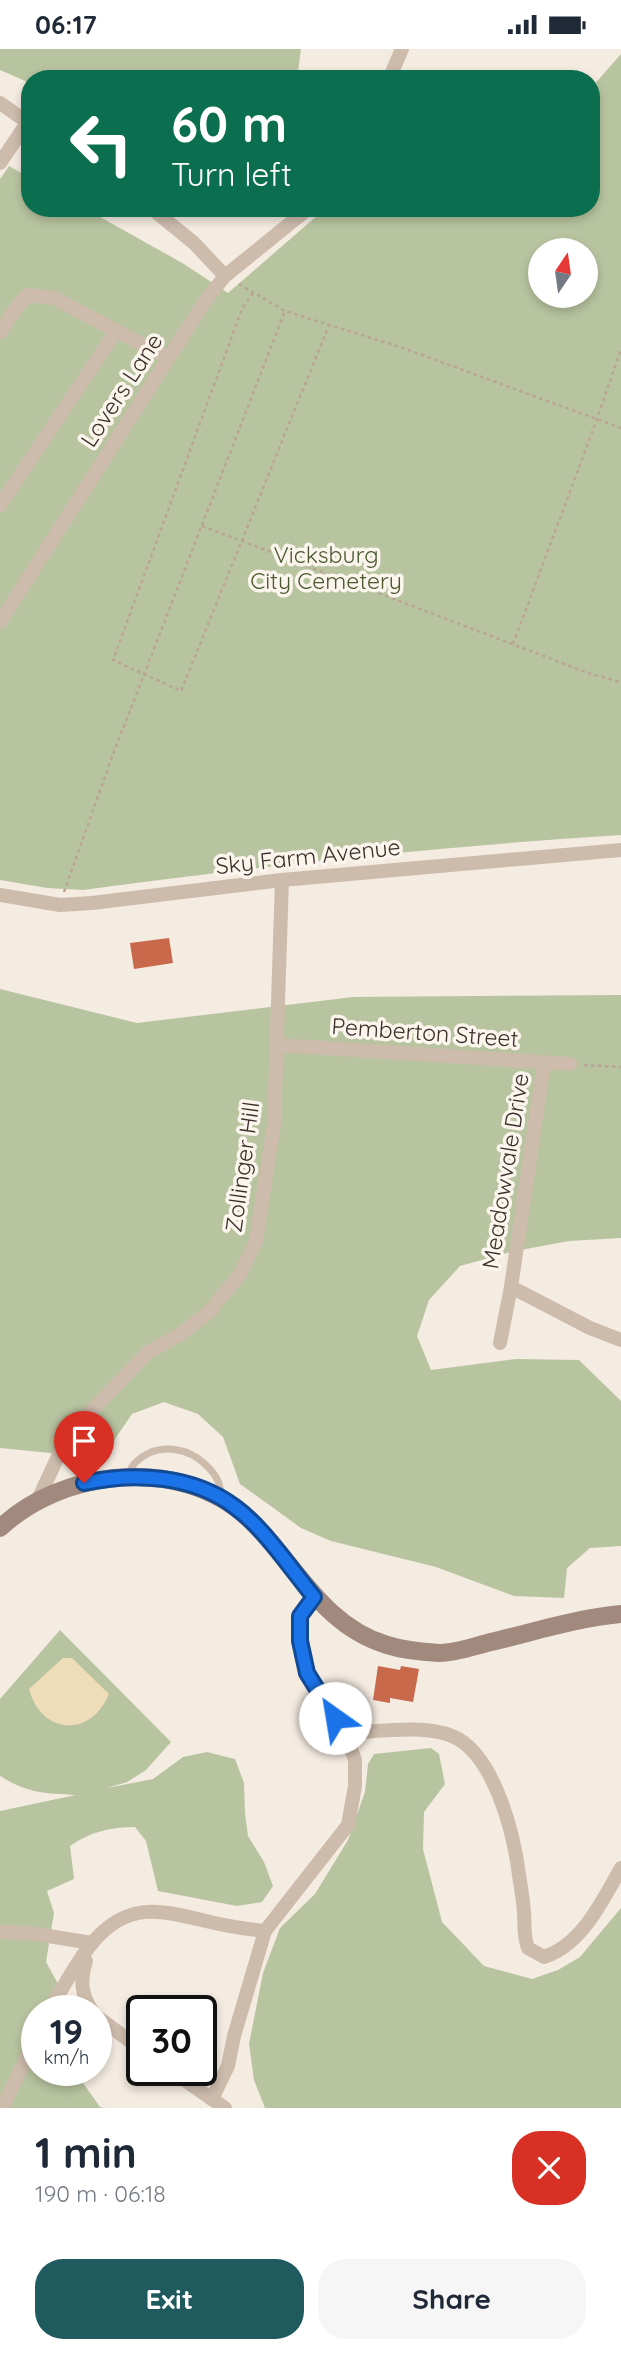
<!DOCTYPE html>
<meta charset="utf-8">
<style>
:root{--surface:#fff;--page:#f6f6f7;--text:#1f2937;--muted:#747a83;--accent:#1f5a5e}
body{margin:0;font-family:Quicksand,sans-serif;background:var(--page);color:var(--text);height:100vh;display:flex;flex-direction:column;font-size:26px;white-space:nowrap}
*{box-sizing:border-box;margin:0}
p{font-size:23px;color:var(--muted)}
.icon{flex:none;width:38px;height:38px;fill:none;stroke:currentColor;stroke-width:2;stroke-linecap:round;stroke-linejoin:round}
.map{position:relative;height:2059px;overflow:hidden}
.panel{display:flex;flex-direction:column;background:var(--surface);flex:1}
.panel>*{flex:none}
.banner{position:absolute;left:21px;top:21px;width:579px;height:147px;border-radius:28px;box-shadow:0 4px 10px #0003;background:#0b6e4f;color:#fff;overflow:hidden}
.needle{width:46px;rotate:13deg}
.controls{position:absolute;left:528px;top:189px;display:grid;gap:14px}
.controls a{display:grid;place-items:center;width:70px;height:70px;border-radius:50%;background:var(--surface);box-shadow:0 4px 10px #0003;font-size:35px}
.speed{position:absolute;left:21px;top:1946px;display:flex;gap:14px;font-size:35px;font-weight:700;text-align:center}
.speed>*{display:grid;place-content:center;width:91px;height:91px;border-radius:50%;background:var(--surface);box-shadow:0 4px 10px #0003;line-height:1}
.speed small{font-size:18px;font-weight:400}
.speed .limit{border:4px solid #111;border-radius:10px;background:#fff;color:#111}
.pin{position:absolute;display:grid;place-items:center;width:60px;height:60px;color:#fff;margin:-72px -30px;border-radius:50% 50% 50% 0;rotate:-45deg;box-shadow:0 0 7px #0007}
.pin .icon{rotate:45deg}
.me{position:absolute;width:77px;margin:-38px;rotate:328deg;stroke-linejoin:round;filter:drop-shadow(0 0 5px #0008)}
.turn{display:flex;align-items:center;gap:24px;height:147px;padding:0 35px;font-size:32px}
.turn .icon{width:91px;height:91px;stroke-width:2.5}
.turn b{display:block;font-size:49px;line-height:60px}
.round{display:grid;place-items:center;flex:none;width:74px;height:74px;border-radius:28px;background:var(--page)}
.head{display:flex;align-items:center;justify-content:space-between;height:119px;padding:0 35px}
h1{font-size:42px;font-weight:700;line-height:52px}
.primary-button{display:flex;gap:14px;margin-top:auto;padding:14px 35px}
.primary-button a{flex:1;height:80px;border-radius:28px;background:var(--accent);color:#fff;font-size:28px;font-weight:700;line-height:80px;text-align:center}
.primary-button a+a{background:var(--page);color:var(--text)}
.status{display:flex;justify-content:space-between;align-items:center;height:49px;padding:0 35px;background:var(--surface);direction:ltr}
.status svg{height:19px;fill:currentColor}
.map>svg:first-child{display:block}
.green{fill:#b8c4a0;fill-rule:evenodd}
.sand{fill:#efdcb8}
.building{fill:#c8694b}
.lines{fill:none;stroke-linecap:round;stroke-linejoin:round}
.path{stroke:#b9a596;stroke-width:2.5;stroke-dasharray:3.5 3.5;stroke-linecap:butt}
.lane{stroke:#cdbbac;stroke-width:7}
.street{stroke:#cdbbac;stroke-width:14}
.secondary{stroke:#a18a7d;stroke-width:18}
.route-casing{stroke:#114b97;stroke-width:18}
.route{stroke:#1a73e8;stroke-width:12}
.labels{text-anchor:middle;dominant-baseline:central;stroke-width:7;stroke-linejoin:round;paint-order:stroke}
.street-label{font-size:23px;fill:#3b302b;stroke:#fbf5ee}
.park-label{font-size:23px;fill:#4a5a2e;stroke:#fbf5ee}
</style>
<div class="status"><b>06:17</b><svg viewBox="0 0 49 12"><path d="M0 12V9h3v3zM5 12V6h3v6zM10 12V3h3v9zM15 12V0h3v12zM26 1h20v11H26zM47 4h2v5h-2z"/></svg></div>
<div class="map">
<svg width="621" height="2059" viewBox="0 0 621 2059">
<rect width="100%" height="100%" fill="#f4ebe1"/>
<g class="green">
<path d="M0,0h301l-4,30h-267v4l-30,-13z"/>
<path d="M621,5v781c-180,11 -360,31 -538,55l-36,-2 -47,-8v-701l9,-13 21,12v30h54l100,56 44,29 98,-85h157l8,6 3,-6h98v-121zM541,201h45v46h-45z"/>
<path d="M0,940l137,34 216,-26 268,-2v243l-52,3 -54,10 -55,15 -31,34 -12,36 14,34 85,-11 63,1 42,41v145l-31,2 -23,20 -3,30 -50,-2 -78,-29 -105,-26 -30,-13 -61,-44 -17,-47 -25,-23 -34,-12 -32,12 -30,44 -102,-10z"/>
<path d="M60,1581l111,112 -25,28 -19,12 -20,6 46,-9 30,-22 24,-5 28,7 9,24 1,30 3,23 16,26 9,24 -11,16 -25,4 -79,-15 -12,-50 -11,-14c-23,0 -46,5 -65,19l4,33 -27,12 7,22 -8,49 27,49h-36v59h49l-3,13 17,24 4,1h-104v-297l76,-16c-32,-2 -47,-1 -76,-19v-77z"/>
<path d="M431,1699l8,6 6,30 -21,28 -1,37 19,73 42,44 48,13 26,-9 22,-13 41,-49v200h-356l-11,-28 -5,-36 14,-71 17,-45 35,-34 33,-54 17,-48 3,-28 6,-10z"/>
</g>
<path class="sand" d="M63,1609h9l37,36c-18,44 -68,41 -80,-5z"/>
<g class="building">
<path d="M169,889l4,25 -39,6 -4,-26z"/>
<path d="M378,1617l22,4 1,-4 18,3 -6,33 -23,-4v5l-17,-3z"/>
</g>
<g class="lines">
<g class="path">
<path d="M239,235l46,27 118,37 218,80"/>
<path d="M253,244l-11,16 -129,351 68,31 148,-366"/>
<path d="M202,477l389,148 30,8"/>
<path d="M513,595l84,-225 24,-70"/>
<path d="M64,843l48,-135 173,-446"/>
<path d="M584,1016l37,2"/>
</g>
<path class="lane" d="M127,1427c2,-4 5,-10 8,-13 22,-22 54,-16 73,4 8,8 14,17 12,29"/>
<g class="street">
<path d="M389,30l13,-30"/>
<path d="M0,54l30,21"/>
<path d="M0,114l27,-40"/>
<path d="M151,159l43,35 31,33"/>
<path d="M0,283l16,-24 12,-13 26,3 114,60"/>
<path d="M0,456l116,-174"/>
<path d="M0,573l205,-321 20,-25 84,-68"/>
<path d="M0,846l60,10 32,-2 190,-23 339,-30"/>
<path d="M278,996l292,19"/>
<path d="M511,1238l79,41 31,12"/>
<path d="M500,1294l11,-56 33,-224"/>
<path d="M37,1453l23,-50 24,-33 63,-66 32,-18 30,-23 31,-38 16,-33 18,-117 8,-244"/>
<path d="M345,1684c31,-1 79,-9 107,3 42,17 62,98 67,139 2,12 4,24 5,37 1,13 -1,23 4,36l16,9c38,-12 58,-56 77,-89"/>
<path d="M0,1883l30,1 62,10"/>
<path d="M86,1912c-6,19 -5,33 6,50"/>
<path d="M49,1962c14,-23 27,-49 44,-69 35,-41 67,-32 113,-21 20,5 39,8 59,10"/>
<path d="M96,1967l46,34"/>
<path d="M170,2021l55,38"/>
<path d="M212,2050l16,-33 6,-30 31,-105 83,-106 7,-39v-26l-10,-27 -21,-29 -17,-31 -7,-32v-25l14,-19"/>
<path d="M2,2059l35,-71"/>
</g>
<path class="secondary" d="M0,1479c31,-29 73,-46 115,-50 49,-5 101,8 137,44 44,43 71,104 135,123 16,5 35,7 52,8 17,0 36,-7 52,-11 43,-10 86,-24 130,-28"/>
</g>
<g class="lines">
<g class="route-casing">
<path id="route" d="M84,1434c50,-11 109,-8 151,24 30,22 55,61 79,90l-14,19v25l7,32 28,45"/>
</g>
<use href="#route" class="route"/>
</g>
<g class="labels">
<g class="street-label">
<text transform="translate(121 341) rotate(-57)">Lovers Lane</text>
<text transform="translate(308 807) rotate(-6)">Sky Farm Avenue</text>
<text transform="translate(425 983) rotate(4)">Pemberton Street</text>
<text transform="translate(242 1118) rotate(-82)">Zollinger Hill</text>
<text transform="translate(505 1122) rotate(-81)">Meadowvale Drive</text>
</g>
<g class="park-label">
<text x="326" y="505">Vicksburg<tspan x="326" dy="26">City Cemetery</tspan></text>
</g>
</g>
</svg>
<div class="controls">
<a><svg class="needle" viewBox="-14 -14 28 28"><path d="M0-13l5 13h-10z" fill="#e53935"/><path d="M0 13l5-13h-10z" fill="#747a83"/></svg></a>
</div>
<div class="speed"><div>19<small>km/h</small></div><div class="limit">30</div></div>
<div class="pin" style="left:84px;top:1434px;background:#d93025"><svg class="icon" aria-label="arrive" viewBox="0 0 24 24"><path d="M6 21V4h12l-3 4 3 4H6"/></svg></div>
<svg class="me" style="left:335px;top:1669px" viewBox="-20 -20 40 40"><circle r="19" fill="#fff"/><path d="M0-13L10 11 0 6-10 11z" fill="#1a73e8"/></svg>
<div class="banner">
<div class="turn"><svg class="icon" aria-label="left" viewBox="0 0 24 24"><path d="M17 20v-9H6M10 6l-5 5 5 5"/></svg><div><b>60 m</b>Turn left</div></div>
</div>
</div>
<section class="panel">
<div class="head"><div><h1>1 min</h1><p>190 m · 06:18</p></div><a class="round" style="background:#d93025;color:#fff"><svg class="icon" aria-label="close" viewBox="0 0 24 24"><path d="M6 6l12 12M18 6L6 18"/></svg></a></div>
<div class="primary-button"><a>Exit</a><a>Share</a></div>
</section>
